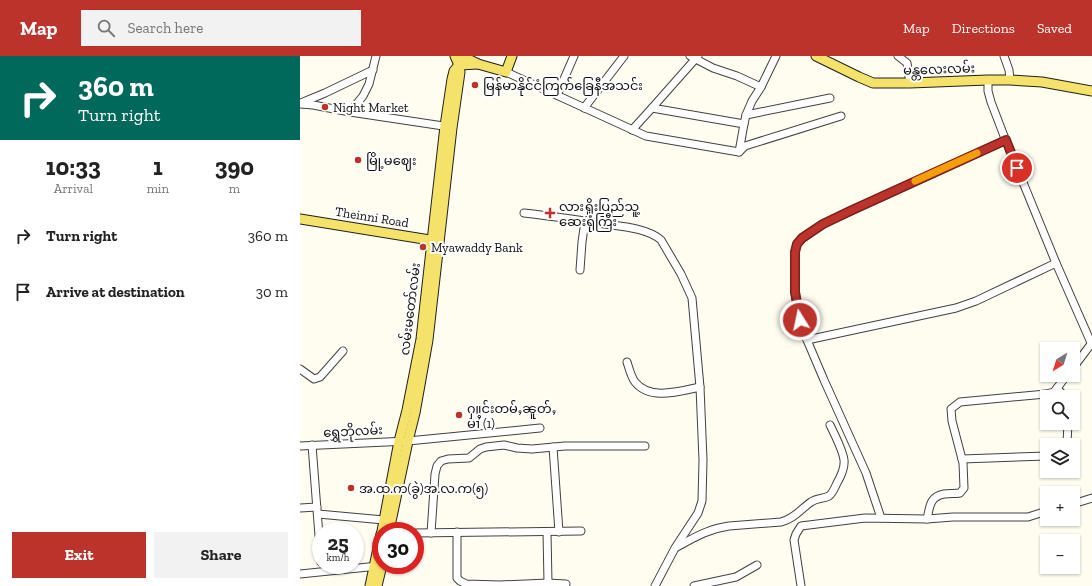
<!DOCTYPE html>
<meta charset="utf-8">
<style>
:root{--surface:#fff;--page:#f2f2f2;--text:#222;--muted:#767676;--accent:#bb332a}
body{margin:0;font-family:"Zilla Slab","Noto Sans Myanmar",serif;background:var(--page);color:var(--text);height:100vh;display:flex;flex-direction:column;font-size:15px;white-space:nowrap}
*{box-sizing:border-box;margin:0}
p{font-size:13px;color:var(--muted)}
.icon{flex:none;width:22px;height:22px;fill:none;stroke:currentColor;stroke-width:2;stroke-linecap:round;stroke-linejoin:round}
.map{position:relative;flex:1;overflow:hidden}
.side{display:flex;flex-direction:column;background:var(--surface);width:300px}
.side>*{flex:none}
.banner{background:#00695c;color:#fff;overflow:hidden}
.needle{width:26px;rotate:218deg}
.fabs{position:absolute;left:740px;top:286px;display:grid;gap:8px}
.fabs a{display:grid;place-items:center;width:40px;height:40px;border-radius:0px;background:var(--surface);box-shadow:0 1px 3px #0004;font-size:20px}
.speed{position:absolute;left:12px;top:466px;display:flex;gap:8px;font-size:20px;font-weight:700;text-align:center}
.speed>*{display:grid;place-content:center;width:52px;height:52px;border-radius:50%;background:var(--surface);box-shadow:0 1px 3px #0004;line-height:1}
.speed small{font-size:10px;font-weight:400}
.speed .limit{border:6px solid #d22;background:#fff;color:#111}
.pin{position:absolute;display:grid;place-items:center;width:34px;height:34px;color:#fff;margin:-17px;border:2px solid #fff;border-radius:50%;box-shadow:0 1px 4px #0007}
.me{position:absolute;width:44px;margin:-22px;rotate:350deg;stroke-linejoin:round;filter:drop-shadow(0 0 3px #0008)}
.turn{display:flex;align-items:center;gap:14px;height:84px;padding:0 12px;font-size:18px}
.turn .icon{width:52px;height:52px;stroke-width:2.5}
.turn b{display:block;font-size:28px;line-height:34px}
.eta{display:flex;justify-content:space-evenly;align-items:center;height:68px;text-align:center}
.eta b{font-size:24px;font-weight:800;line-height:28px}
.button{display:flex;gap:8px;margin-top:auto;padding:8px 12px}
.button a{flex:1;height:46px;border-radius:0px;background:var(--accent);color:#fff;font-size:16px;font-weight:800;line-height:46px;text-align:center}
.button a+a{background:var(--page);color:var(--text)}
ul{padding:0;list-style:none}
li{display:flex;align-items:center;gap:12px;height:56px;padding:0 12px}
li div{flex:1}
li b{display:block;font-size:15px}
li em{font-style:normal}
header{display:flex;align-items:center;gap:24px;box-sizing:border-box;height:56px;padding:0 20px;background:var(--accent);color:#fff}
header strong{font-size:19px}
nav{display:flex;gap:22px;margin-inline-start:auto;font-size:14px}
.search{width:280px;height:36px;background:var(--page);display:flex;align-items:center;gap:10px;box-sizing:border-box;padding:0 14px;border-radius:0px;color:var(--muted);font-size:15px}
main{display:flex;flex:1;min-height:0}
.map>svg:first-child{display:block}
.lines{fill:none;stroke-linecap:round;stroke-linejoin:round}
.minor-casing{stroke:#414141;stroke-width:9}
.major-casing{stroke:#1f1f1f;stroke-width:11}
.minor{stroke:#fff;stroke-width:7}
.major{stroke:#f4e26a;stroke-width:9}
.route-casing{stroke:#7a211b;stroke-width:10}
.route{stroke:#bb332a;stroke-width:7}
.slow{stroke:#f59e0b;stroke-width:7}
.poi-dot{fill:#bb332a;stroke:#fff;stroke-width:1.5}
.labels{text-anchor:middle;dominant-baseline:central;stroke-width:4;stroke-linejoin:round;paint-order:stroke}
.street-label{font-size:13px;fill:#0e0e0e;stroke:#fff}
.poi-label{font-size:13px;fill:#0e0e0e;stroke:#fff;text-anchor:start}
</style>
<header>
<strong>Map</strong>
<div class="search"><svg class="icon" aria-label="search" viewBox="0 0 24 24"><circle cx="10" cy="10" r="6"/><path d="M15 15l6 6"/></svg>Search here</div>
<nav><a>Map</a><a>Directions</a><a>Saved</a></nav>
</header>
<main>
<section class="side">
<div class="banner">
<div class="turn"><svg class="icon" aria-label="right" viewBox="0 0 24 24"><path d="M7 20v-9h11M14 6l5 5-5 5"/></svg><div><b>360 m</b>Turn right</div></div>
</div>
<div class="eta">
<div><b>10:33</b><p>Arrival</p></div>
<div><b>1</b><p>min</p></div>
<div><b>390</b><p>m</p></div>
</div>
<ul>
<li><svg class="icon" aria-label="right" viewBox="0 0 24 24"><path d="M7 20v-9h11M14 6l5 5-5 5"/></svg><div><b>Turn right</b></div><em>360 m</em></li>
<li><svg class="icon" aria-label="arrive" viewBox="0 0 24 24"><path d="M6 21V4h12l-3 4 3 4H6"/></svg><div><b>Arrive at destination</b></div><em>30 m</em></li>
</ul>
<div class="button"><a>Exit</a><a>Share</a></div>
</section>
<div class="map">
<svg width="792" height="530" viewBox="0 0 792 530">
<rect width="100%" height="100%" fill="#fffdf0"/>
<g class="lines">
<g class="minor-casing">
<g id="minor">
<path d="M390,0l23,12 24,8 24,11"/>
<path d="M598,0l9,7 3,20"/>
<path d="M704,0l5,14 1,10"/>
<path d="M206,16l140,64 93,16 6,-6 96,-30"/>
<path d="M688,24v11l3,11 13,34 52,127 36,82"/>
<path d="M257,39l17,-39"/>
<path d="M1,47l24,-10 48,-23"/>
<path d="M0,48l13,1 37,7 100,15"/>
<path d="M284,52l40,-52"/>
<path d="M352,52l92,16"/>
<path d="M50,56l13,-16 6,-12 7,-28"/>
<path d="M446,59l84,-17"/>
<path d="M332,74l20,-22 46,-52"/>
<path d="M439,96l5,-28 2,-9 6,-14 9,-14 15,-31"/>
<path d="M224,157c25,3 49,6 74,10 18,3 49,4 63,17l20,34 11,24 8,89 3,73 -1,41 -4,12 -23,35 -20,38"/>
<path d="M280,214l2,-28 3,-21"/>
<path d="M507,284l149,-32 20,-7 80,-38"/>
<path d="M327,306c2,6 4,15 8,20 15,19 45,9 65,5"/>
<path d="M773,312l18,-24"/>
<path d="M0,313l14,10 6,-2 23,-26"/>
<path d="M757,332l8,9"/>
<path d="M12,389l9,117"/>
<path d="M766,389l1,-2 1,-20"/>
<path d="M0,390l108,-5 132,-13"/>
<path d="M253,391l6,85"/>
<path d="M662,403l85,-3"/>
<path d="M773,448l19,-6"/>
<path d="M0,452l17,-1"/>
<path d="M18,458l66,6"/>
<path d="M581,462l-15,-45 -42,-93 -17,-40 -7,-20 -5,-28v-40l2,-8 6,-6 20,-14 183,-84"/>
<path d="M627,463c3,-12 2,-22 17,-25 5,-1 11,0 16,-1l4,-5 -1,-25 -11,-42 -1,-12 9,-7 86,-8 8,-2 13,-17"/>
<path d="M157,476v46l3,3 6,3 34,1 48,-2 18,1"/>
<path d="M247,476l1,51"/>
<path d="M115,477l166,-2"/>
<path d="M131,477l4,-59 2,-8 4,-5 7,-2 21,-1 11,-9 6,-2 18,-2 13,3 15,1 33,-3h80"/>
<path d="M377,491c18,-10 31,-18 52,-21l52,-4c13,-3 20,-13 30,-20 6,-4 12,-3 18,-6 4,-3 6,-9 8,-13 4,-7 8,-15 7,-23 -1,-8 -10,-27 -14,-35"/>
<path d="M0,518l78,-8"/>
<path d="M394,530l42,-9 21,-12"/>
<path d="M501,530l-7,-46 2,-6 5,-8 64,-8 62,1 26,-2h75l19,-6"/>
</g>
</g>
<g class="major-casing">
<g id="major">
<path d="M162,0l16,8 28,8 6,-16"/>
<path d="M516,0l43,21 14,6h37l78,-3h22l32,2 50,9"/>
<path d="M0,163l136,22"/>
<path d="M82,475l17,-90 8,-31 14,-71 24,-213 7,-47 2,-8 5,-6 19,-1"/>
<path d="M89,475l19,-90 7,-28 13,-73 24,-212 8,-56 -1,-7 -4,-9"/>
<path d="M70,530l11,-52"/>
<path d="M77,530l5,-21"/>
</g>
</g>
<use href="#minor" class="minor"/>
<use href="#major" class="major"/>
</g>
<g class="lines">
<g class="route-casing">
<path id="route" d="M500,264l-5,-28v-40l2,-8 5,-6 21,-14 27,-13 156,-71 11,28"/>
</g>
<use href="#route" class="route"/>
<path class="slow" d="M615,125l62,-28"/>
</g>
<g class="poi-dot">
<circle cx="175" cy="29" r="4"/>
<circle cx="25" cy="51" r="4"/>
<circle cx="58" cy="104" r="4"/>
<path d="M248 151h4v4h4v4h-4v4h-4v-4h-4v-4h4z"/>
<circle cx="123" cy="191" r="4"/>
<circle cx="159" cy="359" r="4"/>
<circle cx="51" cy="432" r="4"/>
</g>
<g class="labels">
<g class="street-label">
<text transform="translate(639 13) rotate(-2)">မန္တလေးလမ်း</text>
<text transform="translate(72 161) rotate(9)">Theinni Road</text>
<text transform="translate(110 253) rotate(-83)">လမ်းမတော်လမ်း</text>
<text transform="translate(53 375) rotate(-3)">ရွှေဘိုလမ်း</text>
</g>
<g class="poi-label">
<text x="183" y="29">မြန်မာနိုင်ငံကြက်ခြေနီအသင်း</text>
<text x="33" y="51">Night Market</text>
<text x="66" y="104">မြို့မဈေး</text>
<text x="259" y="150">လားရှိုးပြည်သူ့<tspan x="259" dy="15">ဆေးရုံကြီး</tspan></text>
<text x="131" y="191">Myawaddy Bank</text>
<text x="167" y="352">ႁူင်းတမ်ႇၼူတ်ႇ<tspan x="167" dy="15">မၢႆ (1)</tspan></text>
<text x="59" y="432">အ.ထ.က(ခွဲ)အ.လ.က(၅)</text>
</g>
</g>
</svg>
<div class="fabs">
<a><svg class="needle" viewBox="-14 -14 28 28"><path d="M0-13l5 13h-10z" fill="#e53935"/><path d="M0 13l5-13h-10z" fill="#767676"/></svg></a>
<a><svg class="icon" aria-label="search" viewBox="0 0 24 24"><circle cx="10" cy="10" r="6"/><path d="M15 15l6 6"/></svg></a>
<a><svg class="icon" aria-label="layers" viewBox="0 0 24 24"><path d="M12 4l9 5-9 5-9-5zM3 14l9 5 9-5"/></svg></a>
<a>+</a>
<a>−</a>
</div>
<div class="speed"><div>25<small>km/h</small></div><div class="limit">30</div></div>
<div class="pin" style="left:717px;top:112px;background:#d93025"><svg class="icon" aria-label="arrive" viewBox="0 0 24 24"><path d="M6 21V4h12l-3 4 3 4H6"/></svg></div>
<svg class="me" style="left:500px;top:264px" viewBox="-20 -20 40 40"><circle r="17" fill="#bb332a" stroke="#fff" stroke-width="3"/><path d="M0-11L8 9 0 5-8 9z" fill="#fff"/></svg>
</div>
</main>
